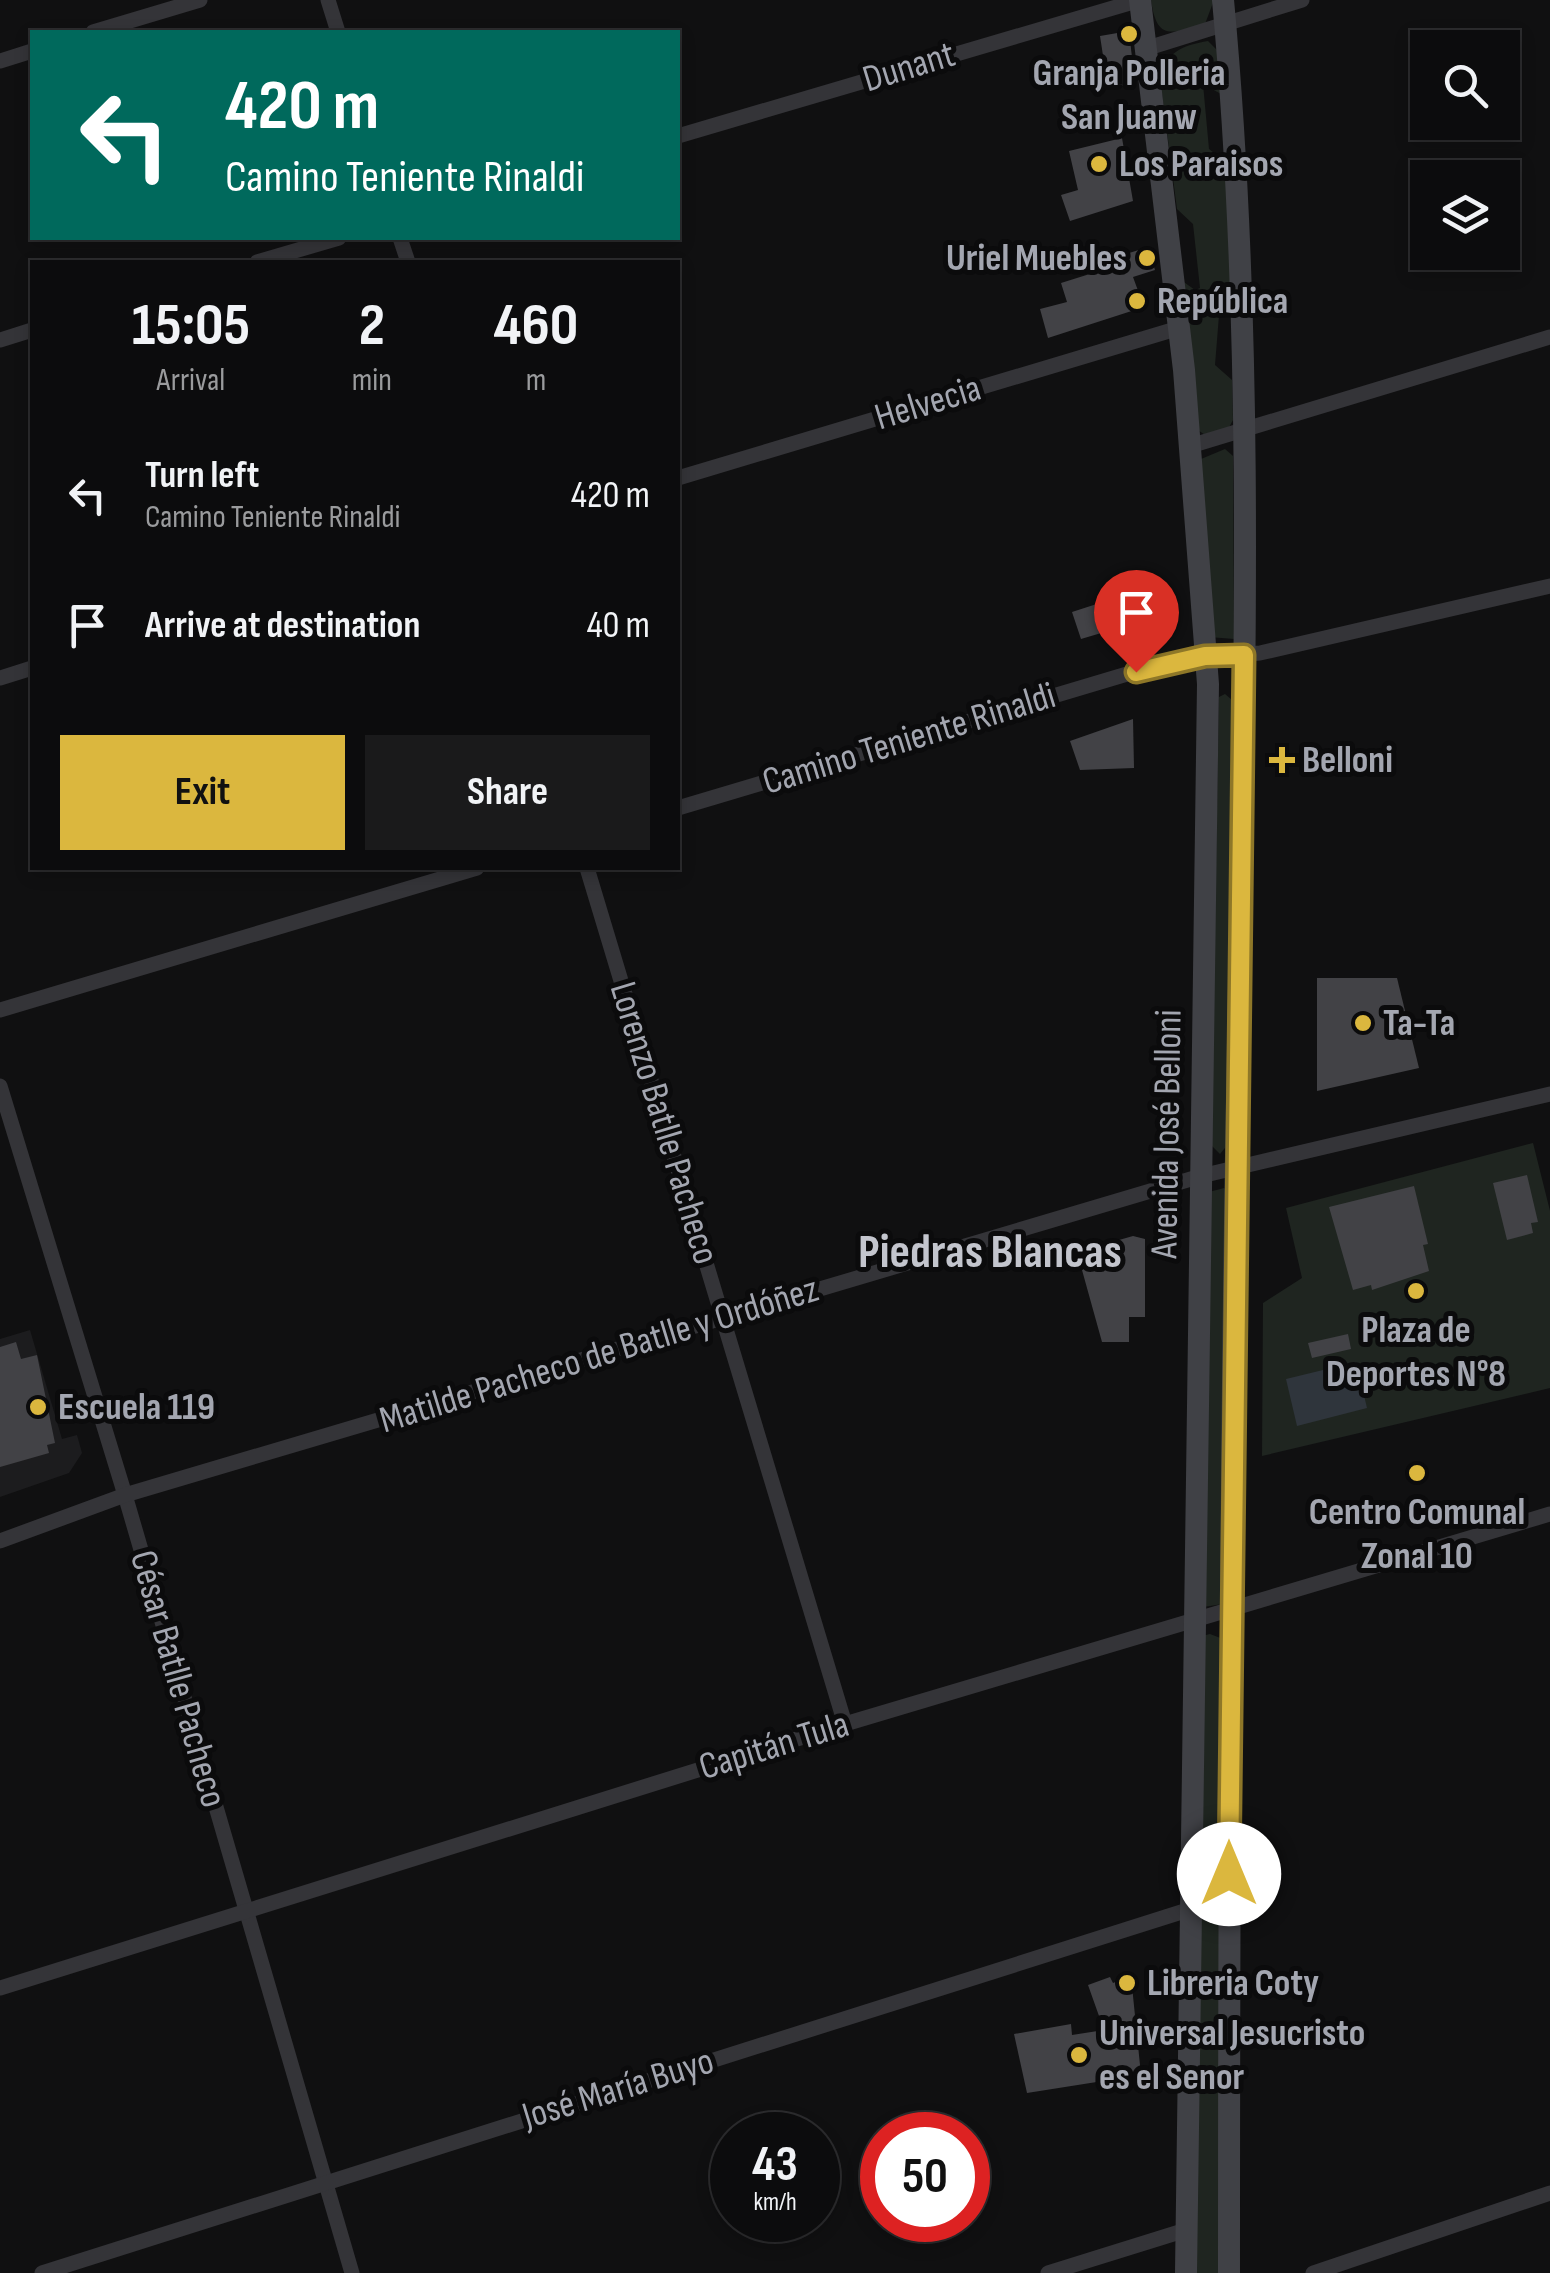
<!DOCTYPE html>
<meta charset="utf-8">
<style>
:root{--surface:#0c0c0d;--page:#1a1a1b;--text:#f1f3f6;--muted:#9a9b9d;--line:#2c2c2e;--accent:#dbb73e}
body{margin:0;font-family:"Sofia Sans Condensed",sans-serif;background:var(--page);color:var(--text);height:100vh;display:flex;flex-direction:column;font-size:38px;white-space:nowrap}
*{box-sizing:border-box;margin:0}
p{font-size:32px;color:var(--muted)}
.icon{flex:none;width:55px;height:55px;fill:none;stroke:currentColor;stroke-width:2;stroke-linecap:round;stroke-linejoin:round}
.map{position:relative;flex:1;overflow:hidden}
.details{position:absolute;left:30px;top:260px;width:650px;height:610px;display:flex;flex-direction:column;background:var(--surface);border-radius:0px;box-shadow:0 5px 15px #0003,0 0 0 2px var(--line)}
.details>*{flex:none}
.banner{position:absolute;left:30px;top:30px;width:650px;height:210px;border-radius:0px;box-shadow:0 5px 15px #0003,0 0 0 2px var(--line);background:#00695c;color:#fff;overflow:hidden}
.tools{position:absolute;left:1410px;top:30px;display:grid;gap:20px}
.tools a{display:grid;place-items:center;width:110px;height:110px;border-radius:0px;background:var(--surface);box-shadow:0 5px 15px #0003,0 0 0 2px var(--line);font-size:50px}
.speed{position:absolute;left:710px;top:2112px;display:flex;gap:20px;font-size:50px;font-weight:700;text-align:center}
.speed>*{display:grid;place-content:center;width:130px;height:130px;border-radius:50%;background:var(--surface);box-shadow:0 5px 15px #0003,0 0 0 2px var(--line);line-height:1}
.speed small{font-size:25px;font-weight:400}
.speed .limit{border:15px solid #d22;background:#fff;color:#111}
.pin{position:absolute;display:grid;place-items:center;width:85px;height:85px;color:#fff;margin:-102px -42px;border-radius:50% 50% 50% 0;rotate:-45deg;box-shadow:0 0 10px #0007}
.pin .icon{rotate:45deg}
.me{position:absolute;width:110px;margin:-55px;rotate:0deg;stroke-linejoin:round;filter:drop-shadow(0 0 8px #0008)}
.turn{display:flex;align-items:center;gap:35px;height:210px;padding:0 30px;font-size:45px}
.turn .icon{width:130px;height:130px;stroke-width:2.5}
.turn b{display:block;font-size:70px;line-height:85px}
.eta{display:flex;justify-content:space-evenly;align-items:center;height:170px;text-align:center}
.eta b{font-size:60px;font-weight:700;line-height:70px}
.action{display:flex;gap:20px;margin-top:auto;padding:20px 30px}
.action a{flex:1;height:115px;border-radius:0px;background:var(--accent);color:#111;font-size:40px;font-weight:700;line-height:115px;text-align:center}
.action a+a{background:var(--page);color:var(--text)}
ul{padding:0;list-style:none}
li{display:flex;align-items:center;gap:30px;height:130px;padding:0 30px}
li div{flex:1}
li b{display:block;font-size:38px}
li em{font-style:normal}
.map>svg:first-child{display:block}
.built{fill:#1c1c1e}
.green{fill:#1f2520}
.water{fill:#2f353c}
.building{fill:#424246}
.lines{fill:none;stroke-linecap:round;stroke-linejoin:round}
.minor{stroke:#343438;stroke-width:15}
.secondary{stroke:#404146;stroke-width:22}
.route-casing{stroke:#8e7728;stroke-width:25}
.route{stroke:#dbb73e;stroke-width:18}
.poi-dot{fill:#dbb73e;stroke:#0b0b0c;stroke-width:4}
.labels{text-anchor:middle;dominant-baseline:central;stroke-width:10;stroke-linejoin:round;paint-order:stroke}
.street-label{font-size:38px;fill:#a3a6b0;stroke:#0b0b0c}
.poi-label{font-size:38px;font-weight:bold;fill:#a3a6b0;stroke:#0b0b0c;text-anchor:start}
.district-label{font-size:48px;font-weight:bold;fill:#c3c5cd;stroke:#0b0b0c}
</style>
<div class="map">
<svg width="1550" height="2273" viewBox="0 0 1550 2273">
<rect width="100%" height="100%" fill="#101011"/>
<path class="built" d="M30,1330l32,109 15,-4 5,18 -13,20 -69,24v-158z"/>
<g class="green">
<path d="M1151,0h63l-9,24c-34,9 -48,18 -54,-24z"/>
<path d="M1208,41l10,10 3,43 -18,-10 6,65 18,14 7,149 -14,-9 -5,62 17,15 1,40 -6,11 -22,4 -7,-5 -17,-150 14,10 5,-2 -7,-64 -16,-15 -17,-131c5,-26 24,-33 48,-37z"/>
<path d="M1225,449l8,7 1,183 -25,-2 -8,-178z"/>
<path d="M1225,694l7,6 -3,443 -9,11 -9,-9 8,-448z"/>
<path d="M1533,1143l17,68v177l-288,68 1,-153 39,-25 -16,-70z"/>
<path d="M1224,1188l5,3 -6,413 -20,3 6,-415z"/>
<path d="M1210,1634l13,5 -5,634h-24l8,-637z"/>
</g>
<path class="water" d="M1356,1362l11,46 -70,18 -11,-47z"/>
<g class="building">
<path d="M1129,31l6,53 -27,4 -8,-52z"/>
<path d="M1122,138l11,63 -63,20 -9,-26 17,-5 -9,-39z"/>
<path d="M1148,247l7,23 -22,7 11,30 -96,31 -8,-29 27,-7 -6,-19 67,-21 -2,-8z"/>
<path d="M1143,589l15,42 -45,15 -5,-15 -27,8 -9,-27z"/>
<path d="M1133,719l1,49 -54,2 -10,-29z"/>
<path d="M1317,978h80l22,90 -102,23z"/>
<path d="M1527,1175l11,47 -7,1 2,10 -26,7 -14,-57z"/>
<path d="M1414,1186l14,58 -5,1 6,26 -57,19 -1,-5 -18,5 -24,-83z"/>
<path d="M1133,1236l12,3v78h-16v25h-27l-25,-90z"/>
<path d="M1348,1334l3,15 -39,9 -4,-15z"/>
<path d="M16,1342l5,17 16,-4 18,88 -8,2 2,8 -49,14v-120z"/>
<path d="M1131,1976l10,99 -114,18 -13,-59 57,-10 1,11 32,-5 -16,-45 22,-8 3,6z"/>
</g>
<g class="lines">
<g class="minor">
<path d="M328,0l10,32"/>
<path d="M93,32l107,-32"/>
<path d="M1148,48l154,-48"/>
<path d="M0,61l32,-10"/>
<path d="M678,136l462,-136"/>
<path d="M400,238l8,24"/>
<path d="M257,262l82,-24"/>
<path d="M0,340l32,-10"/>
<path d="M1190,446l360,-109"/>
<path d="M678,478l501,-150"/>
<path d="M0,678l32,-10"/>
<path d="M678,808l496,-148 86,-7 290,-67"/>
<path d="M587,868l258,856"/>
<path d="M0,1010l477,-142"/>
<path d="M0,1086l125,409 227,778"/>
<path d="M0,1541l125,-46 1076,-319 349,-82"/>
<path d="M0,1988l845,-264 705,-210"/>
<path d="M42,2273l1152,-365"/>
<path d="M1048,2273l138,-43"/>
<path d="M1313,2273l237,-80"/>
</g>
<g class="secondary">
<path d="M1140,0l44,370 24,314 -22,1589"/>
<path d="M1223,0c34,364 20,731 14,1096 -7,393 -8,785 -8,1177"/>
</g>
</g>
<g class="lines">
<g class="route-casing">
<path id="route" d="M1136,672l69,-16 39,-1 -15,1219"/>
</g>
<use href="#route" class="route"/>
</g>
<g class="poi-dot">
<circle cx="1129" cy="34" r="10"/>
<circle cx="1099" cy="164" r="10"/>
<circle cx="1147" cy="258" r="10"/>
<circle cx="1137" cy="301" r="10"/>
<path d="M1277 745h10v10h10v10h-10v10h-10v-10h-10v-10h10z"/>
<circle cx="1363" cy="1023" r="10"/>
<circle cx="1416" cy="1291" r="10"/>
<circle cx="38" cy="1407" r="10"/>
<circle cx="1417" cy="1473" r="10"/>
<circle cx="1127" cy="1983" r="10"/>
<circle cx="1079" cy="2055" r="10"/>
</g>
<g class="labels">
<g class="street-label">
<text transform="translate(909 67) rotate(-17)">Dunant</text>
<text transform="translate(928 403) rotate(-17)">Helvecia</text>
<text transform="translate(909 739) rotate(-17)">Camino Teniente Rinaldi</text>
<text transform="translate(664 1123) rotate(73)">Lorenzo Batlle Pacheco</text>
<text transform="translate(1167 1134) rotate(-89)">Avenida José Belloni</text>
<text transform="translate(599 1355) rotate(-17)">Matilde Pacheco de Batlle y Ordóñez</text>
<text transform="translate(178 1679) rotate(74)">César Batlle Pacheco</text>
<text transform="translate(774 1746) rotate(-17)">Capitán Tula</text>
<text transform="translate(618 2089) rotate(-17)">José María Buyo</text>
</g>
<g class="poi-label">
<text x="1129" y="73" text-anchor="middle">Granja Polleria<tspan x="1129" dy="44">San Juanw</tspan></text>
<text x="1119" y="164">Los Paraisos</text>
<text x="1127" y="258" text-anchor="end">Uriel Muebles</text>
<text x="1157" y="301">República</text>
<text x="1302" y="760">Belloni</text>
<text x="1383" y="1023">Ta-Ta</text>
<text x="1416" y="1330" text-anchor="middle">Plaza de<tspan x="1416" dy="44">Deportes N°8</tspan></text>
<text x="58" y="1407">Escuela 119</text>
<text x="1417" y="1512" text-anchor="middle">Centro Comunal<tspan x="1417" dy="44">Zonal 10</tspan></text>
<text x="1147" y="1983">Libreria Coty</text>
<text x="1099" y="2033">Universal Jesucristo<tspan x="1099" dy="44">es el Senor</tspan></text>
</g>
<g class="district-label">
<text x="990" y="1252">Piedras Blancas</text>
</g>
</g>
</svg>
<div class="tools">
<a><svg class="icon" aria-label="search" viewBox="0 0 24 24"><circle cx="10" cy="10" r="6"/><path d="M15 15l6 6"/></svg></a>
<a><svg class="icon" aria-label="layers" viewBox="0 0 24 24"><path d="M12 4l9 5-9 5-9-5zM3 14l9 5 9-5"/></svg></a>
</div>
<div class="speed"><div>43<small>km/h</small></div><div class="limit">50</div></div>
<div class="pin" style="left:1136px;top:672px;background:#d93025"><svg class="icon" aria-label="arrive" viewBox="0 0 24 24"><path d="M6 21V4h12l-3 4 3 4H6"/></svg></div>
<svg class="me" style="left:1229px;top:1874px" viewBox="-20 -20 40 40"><circle r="19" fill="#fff"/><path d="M0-13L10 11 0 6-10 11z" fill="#dbb73e"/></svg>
<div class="banner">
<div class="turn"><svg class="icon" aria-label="left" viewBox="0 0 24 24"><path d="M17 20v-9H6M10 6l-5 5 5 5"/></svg><div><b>420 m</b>Camino Teniente Rinaldi</div></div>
</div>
<section class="details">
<div class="eta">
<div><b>15:05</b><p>Arrival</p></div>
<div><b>2</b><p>min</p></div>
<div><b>460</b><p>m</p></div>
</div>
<ul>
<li><svg class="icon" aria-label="left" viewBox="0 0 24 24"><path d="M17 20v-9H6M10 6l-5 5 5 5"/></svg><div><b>Turn left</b><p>Camino Teniente Rinaldi</p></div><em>420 m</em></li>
<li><svg class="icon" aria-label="arrive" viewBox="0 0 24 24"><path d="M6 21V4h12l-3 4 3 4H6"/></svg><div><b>Arrive at destination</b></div><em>40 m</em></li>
</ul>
<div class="action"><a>Exit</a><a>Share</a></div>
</section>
</div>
